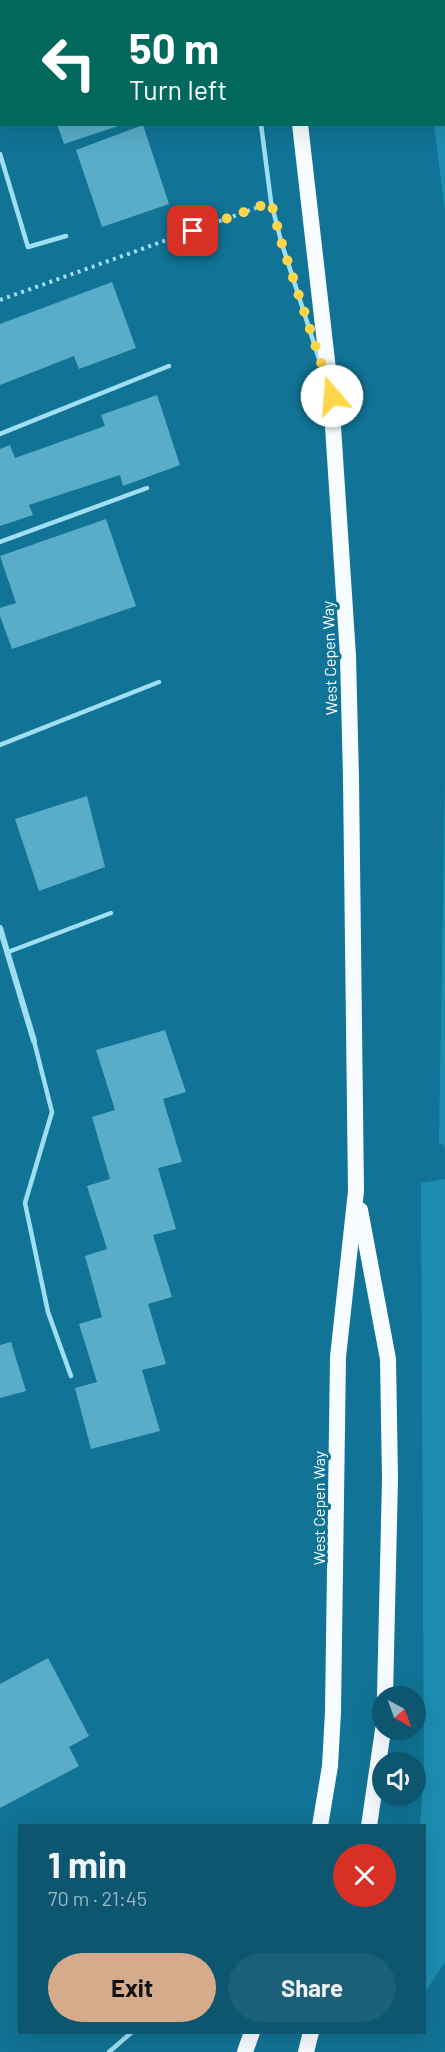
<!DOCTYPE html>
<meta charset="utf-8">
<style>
:root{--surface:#0d5670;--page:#1b5f78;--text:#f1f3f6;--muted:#9ab7c3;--accent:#d6ab8b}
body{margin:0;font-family:Barlow,sans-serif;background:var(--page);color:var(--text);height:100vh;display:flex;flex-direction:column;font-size:22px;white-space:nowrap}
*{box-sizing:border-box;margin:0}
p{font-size:20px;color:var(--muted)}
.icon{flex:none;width:33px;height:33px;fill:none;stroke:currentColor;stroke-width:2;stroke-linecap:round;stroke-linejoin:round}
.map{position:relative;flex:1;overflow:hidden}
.details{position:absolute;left:18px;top:1824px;width:408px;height:210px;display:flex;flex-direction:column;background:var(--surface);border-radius:0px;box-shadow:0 6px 24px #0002}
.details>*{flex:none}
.hud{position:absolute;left:0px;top:0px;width:446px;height:126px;box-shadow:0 6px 24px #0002;background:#00695c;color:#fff;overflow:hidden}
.needle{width:39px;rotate:139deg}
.controls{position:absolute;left:372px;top:1686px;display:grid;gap:12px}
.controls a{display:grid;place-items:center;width:54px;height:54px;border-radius:50%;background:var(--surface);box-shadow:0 6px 24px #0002;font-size:30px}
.pin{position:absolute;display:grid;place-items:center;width:51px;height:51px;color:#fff;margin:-26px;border-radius:12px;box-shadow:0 3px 9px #0006}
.me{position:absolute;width:66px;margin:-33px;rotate:342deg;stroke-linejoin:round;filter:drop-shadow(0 0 4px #0008)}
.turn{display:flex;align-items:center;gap:21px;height:126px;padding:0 30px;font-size:27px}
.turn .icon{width:78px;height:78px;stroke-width:2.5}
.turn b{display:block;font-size:42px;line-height:51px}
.round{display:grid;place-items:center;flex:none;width:63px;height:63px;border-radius:32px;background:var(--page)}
.head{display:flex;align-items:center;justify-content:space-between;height:102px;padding:0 30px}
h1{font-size:36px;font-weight:700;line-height:45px}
.action{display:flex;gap:12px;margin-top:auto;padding:12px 30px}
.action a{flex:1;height:69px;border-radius:36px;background:var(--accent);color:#111;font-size:24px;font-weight:700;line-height:69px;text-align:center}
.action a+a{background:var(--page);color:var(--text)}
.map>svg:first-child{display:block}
.green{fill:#1c8db1}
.building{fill:#59adc8}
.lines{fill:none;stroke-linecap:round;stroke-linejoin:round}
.path{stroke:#a0dff3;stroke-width:4;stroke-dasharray:3 4.5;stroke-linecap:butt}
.service{stroke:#a0dff3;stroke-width:4.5}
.minor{stroke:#a0dff3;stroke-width:6}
.trunk{stroke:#f6fcff;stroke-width:16}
.route{stroke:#ffd54a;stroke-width:10;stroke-dasharray:0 18}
.labels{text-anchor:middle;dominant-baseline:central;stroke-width:6;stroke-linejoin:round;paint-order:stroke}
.street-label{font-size:16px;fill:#fff;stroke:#117395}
</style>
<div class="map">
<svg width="445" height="2052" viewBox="0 0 445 2052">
<rect width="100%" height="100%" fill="#117395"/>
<g class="green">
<path d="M419,0h26v210l-11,-85 10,-1v-122z"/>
<path d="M445,778v369l-6,-5z"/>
<path d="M445,1179v783l-20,30 -1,-166 -4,-1 4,-52 -3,-590z"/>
</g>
<g class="building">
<path d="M57,124h64v1l-57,19z"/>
<path d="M143,125l26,79 -67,23 -26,-77z"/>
<path d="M112,282l24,66 -57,21 -5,-13 -74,29v-61z"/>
<path d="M157,395l23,70 -57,21 -3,-11 -91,30 4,10 -33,11v-77l10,-4 5,13 90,-32 -4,-11z"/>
<path d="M106,519l30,87 -124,43 -12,-33v-8l16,-5 -16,-47z"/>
<path d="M87,796l18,71 -66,24 -24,-72z"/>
<path d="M165,1030l21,62 -23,7 19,63 -24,6 18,61 -23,6 19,62 -24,7 18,60 -24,6 18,61 -69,18 -16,-61 22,-6 -18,-58 23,-7 -17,-61 22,-7 -20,-63 23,-7 -18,-62 23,-7 -19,-60z"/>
<path d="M11,1342l15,49 -26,7v-53z"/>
<path d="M48,1658l41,78 -20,11 10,19 -79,42v-124z"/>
</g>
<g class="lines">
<path class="path" d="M0,300l256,-92"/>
<g class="service">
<path d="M245,0v2"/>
<path d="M261,124l10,78 10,39 38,118"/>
<path d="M0,154l28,93 38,-11"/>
<path d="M0,434l169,-68"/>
<path d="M0,542l147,-54"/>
<path d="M0,745l159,-63"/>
<path d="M8,952l103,-39"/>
<path d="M34,1041l18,71 -27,91 23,109 23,64"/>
<path d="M109,2052l23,-20"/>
</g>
<path class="minor" d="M0,928l34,113"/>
<g class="trunk">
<path d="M280,0v2"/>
<path d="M300,124l31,272 17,260 3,122 5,413 -18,166 -5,355 -3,54 -10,60"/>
<path d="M360,1210l28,149 2,120 -5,217"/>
<path d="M369,1826l14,-96"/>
<path d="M245,2052l7,-20"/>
<path d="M306,2052l5,-20"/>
</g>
</g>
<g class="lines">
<path class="route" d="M193,231l78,-29 10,39 51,155"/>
</g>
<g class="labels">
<g class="street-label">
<text transform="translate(329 658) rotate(-92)">West Cepen Way</text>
<text transform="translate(318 1508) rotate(-90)">West Cepen Way</text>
</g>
</g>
</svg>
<div class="controls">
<a><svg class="needle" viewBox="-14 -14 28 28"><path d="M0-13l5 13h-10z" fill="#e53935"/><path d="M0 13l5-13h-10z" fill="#9ab7c3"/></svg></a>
<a><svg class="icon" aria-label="sound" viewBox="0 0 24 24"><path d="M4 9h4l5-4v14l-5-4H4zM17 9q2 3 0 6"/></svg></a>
</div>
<div class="pin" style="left:193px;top:231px;background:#d93025"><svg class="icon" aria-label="arrive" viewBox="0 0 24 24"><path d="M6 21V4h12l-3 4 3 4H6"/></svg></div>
<svg class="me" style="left:332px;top:396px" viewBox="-20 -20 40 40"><circle r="19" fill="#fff"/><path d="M0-13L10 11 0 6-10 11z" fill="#ffd54a"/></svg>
<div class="hud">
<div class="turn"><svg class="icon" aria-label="left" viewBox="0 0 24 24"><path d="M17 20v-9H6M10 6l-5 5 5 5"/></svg><div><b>50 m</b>Turn left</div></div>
</div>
<section class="details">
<div class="head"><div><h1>1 min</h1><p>70 m · 21:45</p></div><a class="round" style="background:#d93025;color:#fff"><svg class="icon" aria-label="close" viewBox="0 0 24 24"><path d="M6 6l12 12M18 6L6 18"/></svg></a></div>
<div class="action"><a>Exit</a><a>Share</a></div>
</section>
</div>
